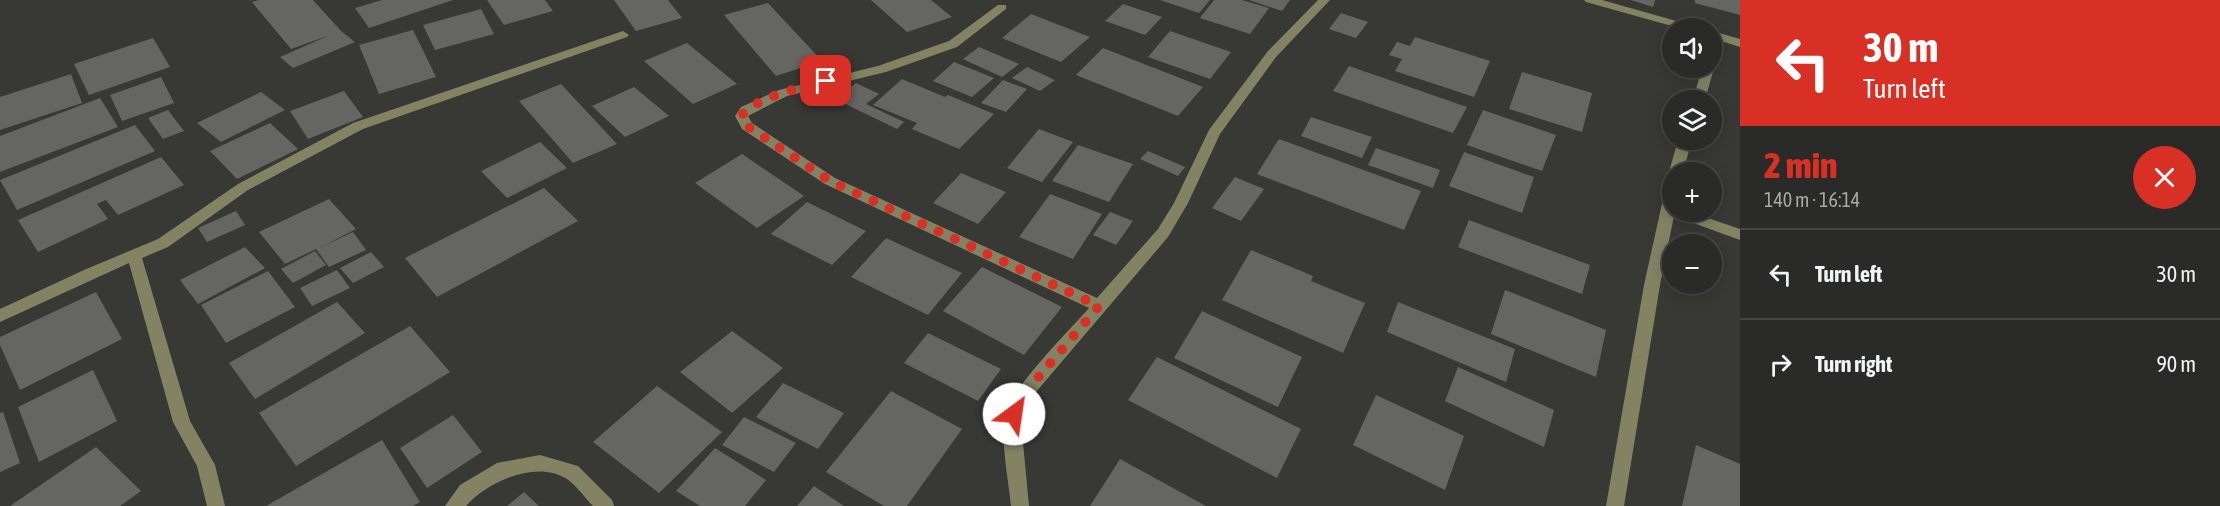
<!DOCTYPE html>
<meta charset="utf-8">
<style>
:root{--surface:#2a2a28;--page:#323230;--text:#f1f3f6;--muted:#a5a7a8;--line:#464645;--accent:#d93025}
body{margin:0;font-family:"Asap Condensed",sans-serif;background:var(--page);color:var(--text);height:100vh;display:flex;flex-direction:column;font-size:22px;white-space:nowrap}
*{box-sizing:border-box;margin:0}
p{font-size:20px;color:var(--muted)}
.icon{flex:none;width:33px;height:33px;fill:none;stroke:currentColor;stroke-width:2;stroke-linecap:round;stroke-linejoin:round}
.map{position:relative;flex:1;overflow:hidden}
.drawer{display:flex;flex-direction:column;background:var(--surface);width:480px}
.drawer>*{flex:none}
.guide{background:#d93025;color:#fff;overflow:hidden}
.buttons{position:absolute;left:1662px;top:18px;display:grid;gap:12px}
.buttons a{display:grid;place-items:center;width:60px;height:60px;border-radius:50%;background:var(--surface);box-shadow:0 3px 15px #0003,0 0 0 2px var(--line);font-size:30px}
.pin{position:absolute;display:grid;place-items:center;width:51px;height:51px;color:#fff;margin:-26px;border-radius:12px;box-shadow:0 3px 9px #0006}
.me{position:absolute;width:66px;margin:-33px;rotate:31deg;stroke-linejoin:round;filter:drop-shadow(0 0 4px #0008)}
.turn{display:flex;align-items:center;gap:21px;height:126px;padding:0 24px;font-size:27px}
.turn .icon{width:78px;height:78px;stroke-width:2.5}
.turn b{display:block;font-size:42px;line-height:51px}
.round{display:grid;place-items:center;flex:none;width:63px;height:63px;border-radius:32px;background:var(--page)}
.head{display:flex;align-items:center;justify-content:space-between;height:102px;padding:0 24px}
h1{font-size:36px;font-weight:800;line-height:45px;color:var(--accent)}
ul{padding:0;list-style:none}
li{display:flex;align-items:center;gap:18px;height:90px;padding:0 24px;border-top:2px solid var(--line)}
li div{flex:1}
li b{display:block;font-size:22px}
li em{font-style:normal}
main{display:flex;flex:1;min-height:0}
.map>svg:first-child{display:block}
.building{fill:#656561}
.lines{fill:none;stroke-linecap:round;stroke-linejoin:round}
.minor{fill:#838364;fill-rule:evenodd}
.route{stroke:#d93025;stroke-width:10;stroke-dasharray:0 18}
</style>
<main>
<div class="map">
<svg width="1740" height="506" viewBox="0 0 1740 506">
<rect width="100%" height="100%" fill="#383835"/>
<g class="building">
<path d="M259,0h54l28,31 14,11 -62,26 -13,-11 50,-22 -39,14 -39,-47z"/>
<path d="M382,0h71l-84,28 -14,-20z"/>
<path d="M487,0h58l8,11 -49,14z"/>
<path d="M614,0h54l14,18 -46,13z"/>
<path d="M871,0h60l21,17 -45,15z"/>
<path d="M1160,0h50l-11,13z"/>
<path d="M1214,0h28l27,8 -19,26 -50,-16z"/>
<path d="M1249,0h41l-8,11z"/>
<path d="M1631,0h24l-2,7z"/>
<path d="M1695,0h45v15l-45,-12z"/>
<path d="M768,3l54,58 -46,15 -52,-61z"/>
<path d="M1123,4l39,13 -17,18 -40,-14z"/>
<path d="M481,9l13,25 -59,16 -12,-25z"/>
<path d="M1341,13l27,9 -12,16 -27,-9z"/>
<path d="M1031,14l59,23 -29,25 -59,-24z"/>
<path d="M413,30l23,47 -57,17 -20,-49z"/>
<path d="M1170,31l61,21 -21,27 -62,-22z"/>
<path d="M1415,37l75,24 -16,36 -79,-26 7,-12 -13,-4 8,-13 13,4z"/>
<path d="M153,38l17,29 -81,28 -15,-31z"/>
<path d="M687,43l50,41 -44,20 -49,-43z"/>
<path d="M979,47l40,17 -17,13 -39,-18z"/>
<path d="M1103,48l100,39 -25,29 -102,-41z"/>
<path d="M954,62l40,16 -22,19 -39,-16z"/>
<path d="M1349,66l118,41 -14,26 -120,-42z"/>
<path d="M1027,67l28,13 -15,11 -28,-13z"/>
<path d="M1522,72l70,21 -10,39 -73,-23z"/>
<path d="M71,74l11,29 -82,27v-33z"/>
<path d="M161,77l13,26 -52,18 -12,-26z"/>
<path d="M902,79l43,18 3,-2 46,19 -35,35 -47,-20 5,-6 -44,-18z"/>
<path d="M1003,80l24,9 -21,23 -25,-9z"/>
<path d="M856,83l23,11 -13,10 38,18 -7,7 -62,-30z"/>
<path d="M561,84l56,60 -44,19 -54,-62z"/>
<path d="M634,87l35,29 -44,21 -33,-31z"/>
<path d="M344,91l19,26 -55,22 -18,-28z"/>
<path d="M261,92l24,18 -64,32 -24,-19z"/>
<path d="M100,98l18,29 -118,45v-36z"/>
<path d="M168,110l16,21 -21,8 -15,-21z"/>
<path d="M1483,110l73,25 -14,36 -75,-26z"/>
<path d="M1311,117l61,20 -10,21 -61,-22z"/>
<path d="M270,123l28,26 -61,30 -27,-28z"/>
<path d="M135,125l20,26 -138,59 -17,-30z"/>
<path d="M1039,129l34,13 -31,40 -35,-14z"/>
<path d="M1279,139l142,52 -17,39 -147,-56z"/>
<path d="M540,142l27,26 -60,30 -26,-27z"/>
<path d="M1078,145l55,19 -24,38 -57,-21z"/>
<path d="M1376,148l64,22 -7,18 -65,-23z"/>
<path d="M1148,151l37,16 -7,9 -38,-17z"/>
<path d="M1464,152l70,25 -12,36 -73,-27z"/>
<path d="M742,154l62,42 -47,32 -62,-45z"/>
<path d="M161,157l23,28 -66,30 -12,-15 -9,4 11,15 -70,33 -20,-32z"/>
<path d="M961,173l45,19 -28,32 -45,-21z"/>
<path d="M1235,177l29,12 -23,32 -29,-13z"/>
<path d="M544,188l34,33 -141,76 -32,-39z"/>
<path d="M1050,194l52,20 -29,45 -54,-22z"/>
<path d="M329,199l27,30 -37,19 34,-16 13,18 -37,17 -13,-18 -31,15 -26,-32z"/>
<path d="M807,202l59,29 -34,34 -61,-31z"/>
<path d="M236,211l9,14 -38,17 -9,-14z"/>
<path d="M1110,212l23,9 -17,24 -23,-10z"/>
<path d="M1469,220l121,45 -8,29 -124,-47z"/>
<path d="M886,238l76,35 -34,42 -77,-38z"/>
<path d="M245,247l20,21 -67,36 -18,-24z"/>
<path d="M1251,250l62,26 -2,5 54,22 -22,50 -121,-53z"/>
<path d="M315,251l11,14 -33,18 -12,-14z"/>
<path d="M371,252l13,15 -31,16 -13,-15z"/>
<path d="M982,267l80,40 -38,48 -81,-44z"/>
<path d="M337,270l13,18 -38,18 -12,-18z"/>
<path d="M268,271l27,36 -69,36 -25,-38z"/>
<path d="M1505,290l101,40 -10,47 -105,-43z"/>
<path d="M96,292l26,47 -102,51 -20,-45v-8z"/>
<path d="M337,302l28,31 -110,66 -26,-36z"/>
<path d="M1398,302l117,47 -9,33 -119,-50z"/>
<path d="M1202,311l100,46 -24,50 -104,-49z"/>
<path d="M410,326l40,46 -154,94 -37,-53z"/>
<path d="M732,331l51,37 -51,45 -52,-41z"/>
<path d="M928,333l73,36 -23,32 -74,-38z"/>
<path d="M1157,357l144,72 -24,49 -149,-78z"/>
<path d="M1458,367l96,43 -10,37 -99,-46z"/>
<path d="M93,370l24,51 -78,41 -21,-55z"/>
<path d="M783,383l61,30 -26,36 -62,-32z"/>
<path d="M657,386l65,46 -63,61 -66,-51z"/>
<path d="M891,391l71,38 -55,77h-23l-58,-34z"/>
<path d="M1376,395l88,41 -19,54 -92,-45z"/>
<path d="M3,412l17,51 -20,9v-59z"/>
<path d="M453,415l29,37 -55,36 -27,-40z"/>
<path d="M744,417l52,26 -22,29 -52,-27z"/>
<path d="M382,440l38,62 -7,4h-147z"/>
<path d="M1696,445l44,19v42h-58z"/>
<path d="M96,447l45,44 -21,15h-110z"/>
<path d="M715,448l51,32 -21,26h-45l-24,-15z"/>
<path d="M1120,459l86,47h-116z"/>
<path d="M814,486l30,20h-47z"/>
<path d="M524,492l15,14h-32z"/>
</g>
<g class="lines">
<g class="minor">
<path d="M1318,0h12l-54,57 -56,77 -32,69 -20,34 -132,155 -13,23 -1,17 7,74h-18c-2,-23 -12,-72 -5,-93 8,-28 62,-81 83,-105l-264,-124 -83,-55 -7,-13 6,-9 38,-17 99,-24 71,-25 49,-36h8v4l-49,38 -71,25 -99,24 -39,20 4,7 83,55 262,120 61,-69 16,-26 35,-73 59,-79z"/>
<path d="M1584,0h18l92,26 2,2h-17l-93,-26z"/>
<path d="M623,31l6,4 -2,2 -264,92 -115,61 -80,57 -26,11 48,163 25,44 10,41h-18l-10,-40 -24,-44 -44,-159 -129,59v-13l84,-39 74,-31 80,-55 115,-61z"/>
<path d="M1712,31l28,8v8l-19,-6 -3,12 -6,3z"/>
<path d="M1712,65l2,3 -9,32h-12l9,-32h10z"/>
<path d="M1678,140h14l-9,32h-11v4l-3,-4z"/>
<path d="M1672,185v27h18l50,17v11l-66,-24 -14,69 -36,221h-18l38,-221 21,-95z"/>
<path d="M540,455l38,11 34,34 2,6h-21c-8,-8 -17,-21 -26,-27 -31,-20 -80,3 -101,27h-21l15,-21 37,-22z"/>
</g>
</g>
<g class="lines">
<path class="route" d="M826,81c-25,7 -68,15 -85,35l6,10 83,55 269,125 -69,81 -16,27"/>
</g>
</svg>
<div class="buttons">
<a><svg class="icon" aria-label="sound" viewBox="0 0 24 24"><path d="M4 9h4l5-4v14l-5-4H4zM17 9q2 3 0 6"/></svg></a>
<a><svg class="icon" aria-label="layers" viewBox="0 0 24 24"><path d="M12 4l9 5-9 5-9-5zM3 14l9 5 9-5"/></svg></a>
<a>+</a>
<a>−</a>
</div>
<div class="pin" style="left:826px;top:81px;background:#d93025"><svg class="icon" aria-label="arrive" viewBox="0 0 24 24"><path d="M6 21V4h12l-3 4 3 4H6"/></svg></div>
<svg class="me" style="left:1014px;top:414px" viewBox="-20 -20 40 40"><circle r="19" fill="#fff"/><path d="M0-13L10 11 0 6-10 11z" fill="#d93025"/></svg>
</div>
<section class="drawer">
<div class="guide">
<div class="turn"><svg class="icon" aria-label="left" viewBox="0 0 24 24"><path d="M17 20v-9H6M10 6l-5 5 5 5"/></svg><div><b>30 m</b>Turn left</div></div>
</div>
<div class="head"><div><h1>2 min</h1><p>140 m · 16:14</p></div><a class="round" style="background:#d93025;color:#fff"><svg class="icon" aria-label="close" viewBox="0 0 24 24"><path d="M6 6l12 12M18 6L6 18"/></svg></a></div>
<ul>
<li><svg class="icon" aria-label="left" viewBox="0 0 24 24"><path d="M17 20v-9H6M10 6l-5 5 5 5"/></svg><div><b>Turn left</b></div><em>30 m</em></li>
<li><svg class="icon" aria-label="right" viewBox="0 0 24 24"><path d="M7 20v-9h11M14 6l5 5-5 5"/></svg><div><b>Turn right</b></div><em>90 m</em></li>
</ul>
</section>
</main>
